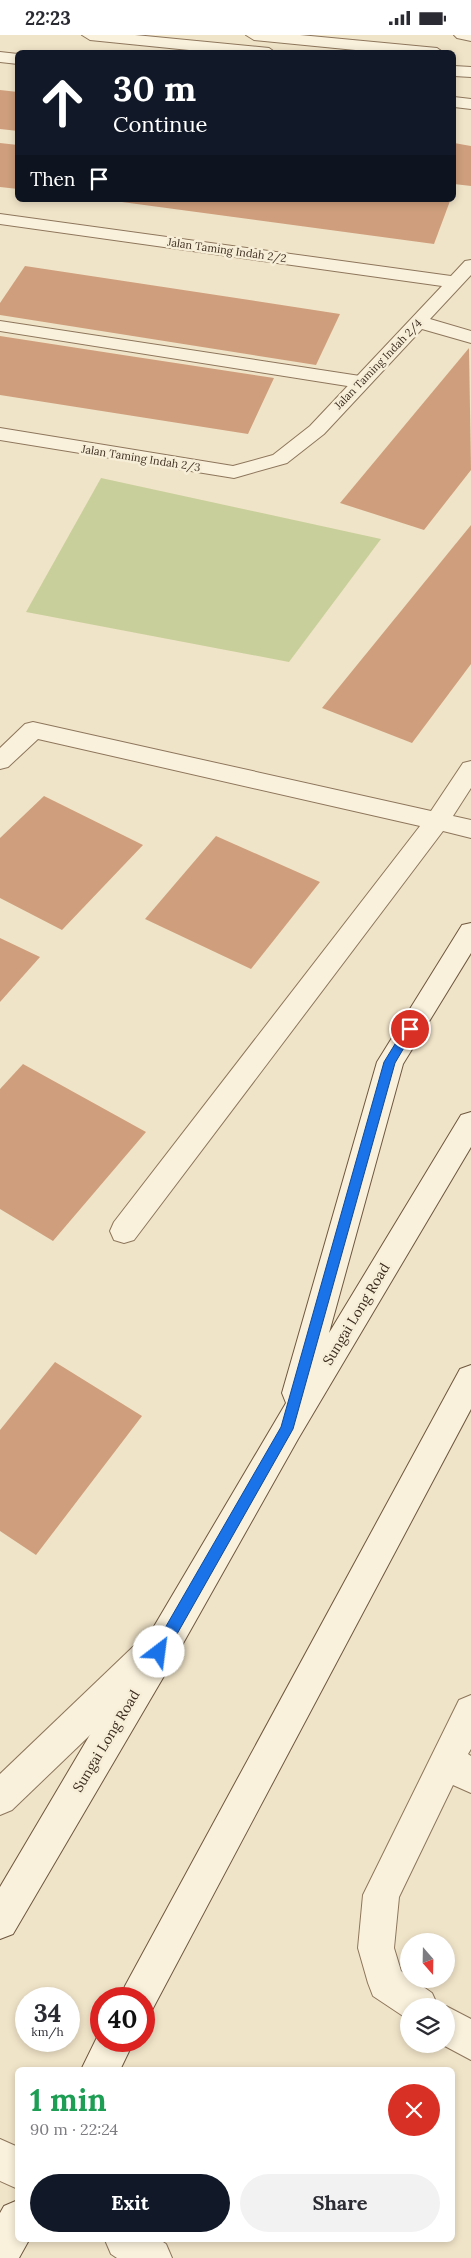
<!DOCTYPE html>
<meta charset="utf-8">
<style>
:root{--surface:#fff;--page:#f2f2f3;--text:#2b2b33;--muted:#7c7c81;--accent:#111827}
body{margin:0;font-family:Lora,serif;background:var(--page);color:var(--text);height:100vh;display:flex;flex-direction:column;font-size:19px;white-space:nowrap}
*{box-sizing:border-box;margin:0}
p{font-size:16px;color:var(--muted)}
.icon{flex:none;width:28px;height:28px;fill:none;stroke:currentColor;stroke-width:2;stroke-linecap:round;stroke-linejoin:round}
.map{position:relative;flex:1;overflow:hidden}
.sheet{position:absolute;left:15px;top:2032px;width:440px;height:175px;display:flex;flex-direction:column;background:var(--surface);border-radius:8px;box-shadow:0 2px 8px #0003}
.sheet>*{flex:none}
.top-card{position:absolute;left:15px;top:15px;width:441px;height:152px;border-radius:8px;box-shadow:0 2px 8px #0003;background:#111827;color:#fff;overflow:hidden}
.needle{width:32px;rotate:160deg}
.buttons{position:absolute;left:400px;top:1898px;display:grid;gap:10px}
.buttons a{display:grid;place-items:center;width:55px;height:55px;border-radius:50%;background:var(--surface);box-shadow:0 2px 8px #0003;font-size:25px}
.speed{position:absolute;left:15px;top:1952px;display:flex;gap:10px;font-size:25px;font-weight:700;text-align:center}
.speed>*{display:grid;place-content:center;width:65px;height:65px;border-radius:50%;background:var(--surface);box-shadow:0 2px 8px #0003;line-height:1}
.speed small{font-size:12px;font-weight:400}
.speed .limit{border:8px solid #d22;background:#fff;color:#111}
.pin{position:absolute;display:grid;place-items:center;width:42px;height:42px;color:#fff;margin:-21px;border:2px solid #fff;border-radius:50%;box-shadow:0 1px 5px #0007}
.me{position:absolute;width:55px;margin:-28px;rotate:30deg;stroke-linejoin:round;filter:drop-shadow(0 0 4px #0008)}
.turn{display:flex;align-items:center;gap:18px;height:105px;padding:0 15px;font-size:22px}
.turn .icon{width:65px;height:65px;stroke-width:2.5}
.turn b{display:block;font-size:35px;line-height:42px}
.then{display:flex;align-items:center;height:48px;padding:0 15px;background:#0003;gap:10px;font-size:19px}
.round{display:grid;place-items:center;flex:none;width:52px;height:52px;border-radius:26px;background:var(--page)}
.summary{display:flex;align-items:center;justify-content:space-between;height:85px;padding:0 15px}
h1{font-size:30px;font-weight:700;line-height:38px;color:#1e9e55}
.button{display:flex;gap:10px;margin-top:auto;padding:10px 15px}
.button a{flex:1;height:58px;border-radius:30px;background:var(--accent);color:#fff;font-size:20px;font-weight:700;line-height:58px;text-align:center}
.button a+a{background:var(--page);color:var(--text)}
.status{display:flex;justify-content:space-between;align-items:center;height:35px;padding:0 25px;background:var(--surface);direction:ltr}
.status svg{height:14px;fill:currentColor}
.map>svg:first-child{display:block}
.green{fill:#c9cf9b}
.building{fill:#cf9f7d}
.lines{fill:none;stroke-linecap:round;stroke-linejoin:round}
.lane-casing{stroke:#8d765c;stroke-width:2}
.street-casing{stroke:#8d765c;stroke-width:2}
.secondary-casing{stroke:#6f573f;stroke-width:2}
.lane{fill:#faf1dc;fill-rule:evenodd}
.street{fill:#faf1dc;fill-rule:evenodd}
.secondary{fill:#faf1dc;fill-rule:evenodd}
.route{fill:#1a73e8;stroke:#114b97}
.labels{text-anchor:middle;dominant-baseline:central;stroke-width:5;stroke-linejoin:round;paint-order:stroke}
.far-street-label{font-size:11px;fill:#3d2e20;stroke:#f7eed8}
.street-label{font-size:14px;fill:#3d2e20;stroke:#f7eed8}
</style>
<div class="status"><b>22:23</b><svg viewBox="0 0 49 12"><path d="M0 12V9h3v3zM5 12V6h3v6zM10 12V3h3v9zM15 12V0h3v12zM26 1h20v11H26zM47 4h2v5h-2z"/></svg></div>
<div class="map">
<svg width="471" height="2223" viewBox="0 0 471 2223">
<rect width="100%" height="100%" fill="#f0e4c8"/>
<path class="green" d="M101,443l280,61 -92,123 -263,-50z"/>
<g class="building">
<path d="M0,55l18,2v39l-18,-2z"/>
<path d="M0,108l18,2v44l-18,-2z"/>
<path d="M454,108l17,3v40l-17,-2z"/>
<path d="M107,165h334l9,1 -16,43z"/>
<path d="M25,231l198,30 117,18 -24,51 -316,-50v-12z"/>
<path d="M0,301l123,19 151,23 -26,56 -248,-39z"/>
<path d="M469,313l2,122 -47,60 -84,-27z"/>
<path d="M471,490v139l-59,79 -90,-35z"/>
<path d="M44,761l99,49 -81,85 -62,-32v-60z"/>
<path d="M216,801l104,46 -69,87 -106,-50z"/>
<path d="M0,903l40,19 -40,45z"/>
<path d="M23,1029l123,68 -93,109 -53,-32v-120z"/>
<path d="M55,1327l87,54 -106,139 -36,-24v-101z"/>
</g>
<g class="lines">
<g class="lane-casing">
<path id="lane" d="M0,286l360,55 7,2 2,4 -2,4 -7,2 -360,-57z"/>
</g>
<g class="street-casing">
<g id="street">
<path d="M82,0h53l134,13 7,5h-57l-129,-13z"/>
<path d="M246,0h54l137,13 7,5h-58l-132,-13z"/>
<path d="M454,0h17v6l-14,-3z"/>
<path d="M0,17l18,2v10l-18,-2z"/>
<path d="M454,31l17,1v10l-17,-1z"/>
<path d="M454,62l17,2v10l-17,-2z"/>
<path d="M0,179l451,62 14,-15 6,-1v15l-41,44 41,12v12l-49,-14 -98,105 -37,29 -46,13 -7,2 -234,-38v-12l233,38 40,-11 37,-29 132,-140 -442,-62z"/>
<path d="M33,687l398,89 32,-48 8,-2v27l-18,28 18,4v18l-28,-7 -309,409 -10,3 -10,-3 -4,-9 4,-9 306,-396 -382,-87 -30,28 -8,2v-21l25,-24z"/>
<path d="M149,1603l12,5 5,12 -5,12 -149,143 -12,5v-41l137,-131z"/>
<path d="M471,1660v54l-3,5 3,2v37l-18,-8 -54,112 -5,51 7,23 31,22 6,13h-29v14l-36,-24 -5,-13 -10,-35 5,-53 96,-195z"/>
<path d="M446,1971l25,13v41l-30,-16h5z"/>
<path d="M0,2104l18,8v42l-18,-8z"/>
<path d="M105,2205h55l6,4 6,14h-55l-6,-4z"/>
</g>
</g>
<g class="secondary-casing">
<g id="secondary">
<path d="M471,888v30l-68,111 -74,269 132,-218 10,-3v35l-173,292 -117,208 -168,287 -13,5v-52l286,-484 -4,-10 95,-331 85,-137z"/>
<path d="M471,1330v44l-320,603 -7,3v-16h-24l5,-13 335,-617z"/>
<path d="M101,1994v12h33l-14,29h-39z"/>
<path d="M18,2165v40h11l-10,18h-19v-45l4,-7z"/>
</g>
</g>
<use href="#lane" class="lane"/>
<use href="#street" class="street"/>
<use href="#secondary" class="secondary"/>
</g>
<path class="route" d="M410,990l5,4 -20,34 -102,366 -129,228 -5,2 -5,-2 -2,-5 2,-5 127,-220 103,-365 22,-36z"/>
<g class="labels">
<g class="far-street-label">
<text transform="translate(227 215) rotate(8)">Jalan Taming Indah 2/2</text>
<text transform="translate(378 329) rotate(-46)">Jalan Taming Indah 2/4</text>
<text transform="translate(141 423) rotate(9)">Jalan Taming Indah 2/3</text>
</g>
<g class="street-label">
<text transform="translate(356 1279) rotate(-59)">Sungai Long Road</text>
<text transform="translate(106 1706) rotate(-59)">Sungai Long Road</text>
</g>
</g>
</svg>
<div class="buttons">
<a><svg class="needle" viewBox="-14 -14 28 28"><path d="M0-13l5 13h-10z" fill="#e53935"/><path d="M0 13l5-13h-10z" fill="#7c7c81"/></svg></a>
<a><svg class="icon" aria-label="layers" viewBox="0 0 24 24"><path d="M12 4l9 5-9 5-9-5zM3 14l9 5 9-5"/></svg></a>
</div>
<div class="speed"><div>34<small>km/h</small></div><div class="limit">40</div></div>
<div class="pin" style="left:410px;top:994px;background:#d93025"><svg class="icon" aria-label="arrive" viewBox="0 0 24 24"><path d="M6 21V4h12l-3 4 3 4H6"/></svg></div>
<svg class="me" style="left:159px;top:1617px" viewBox="-20 -20 40 40"><circle r="19" fill="#fff"/><path d="M0-13L10 11 0 6-10 11z" fill="#1a73e8"/></svg>
<div class="top-card">
<div class="turn"><svg class="icon" aria-label="ahead" viewBox="0 0 24 24"><path d="M12 20V5M6 11l6-6 6 6"/></svg><div><b>30 m</b>Continue</div></div>
<div class="then">Then<svg class="icon" aria-label="arrive" viewBox="0 0 24 24"><path d="M6 21V4h12l-3 4 3 4H6"/></svg></div>
</div>
<section class="sheet">
<div class="summary"><div><h1>1 min</h1><p>90 m · 22:24</p></div><a class="round" style="background:#d93025;color:#fff"><svg class="icon" aria-label="close" viewBox="0 0 24 24"><path d="M6 6l12 12M18 6L6 18"/></svg></a></div>
<div class="button"><a>Exit</a><a>Share</a></div>
</section>
</div>
